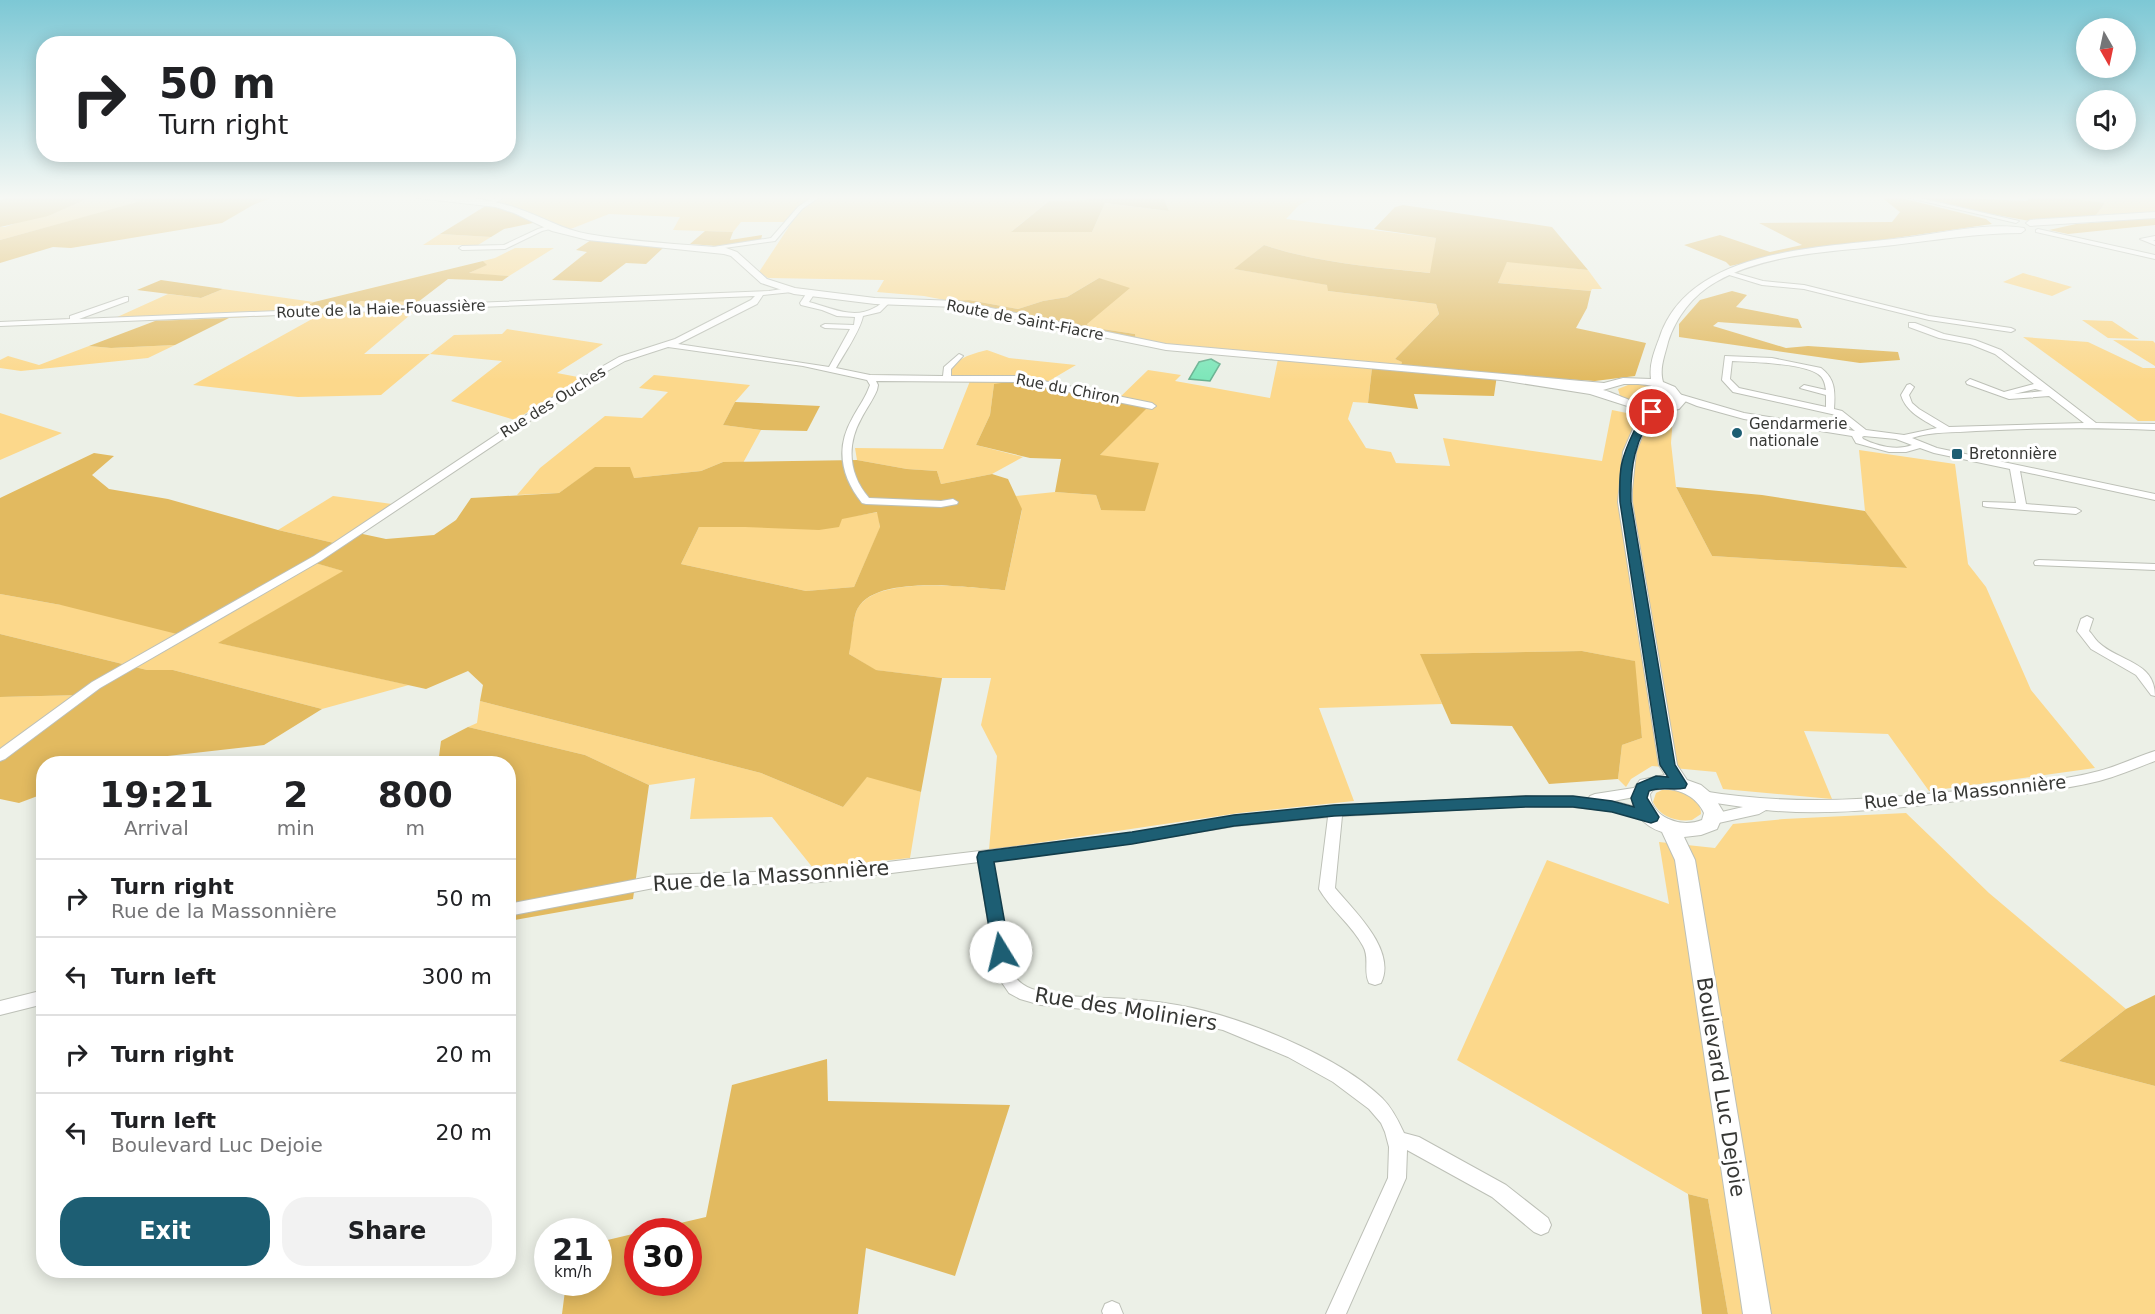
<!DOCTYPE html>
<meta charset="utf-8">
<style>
:root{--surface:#fff;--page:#f2f2f2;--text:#202124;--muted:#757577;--line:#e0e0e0;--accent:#1d5e73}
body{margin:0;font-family:"DejaVu Sans",sans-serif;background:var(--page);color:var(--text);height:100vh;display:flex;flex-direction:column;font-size:22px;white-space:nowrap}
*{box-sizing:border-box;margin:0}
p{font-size:20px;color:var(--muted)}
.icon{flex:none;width:33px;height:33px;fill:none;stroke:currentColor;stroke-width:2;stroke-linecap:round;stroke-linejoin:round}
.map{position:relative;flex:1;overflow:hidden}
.details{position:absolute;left:36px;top:756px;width:480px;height:522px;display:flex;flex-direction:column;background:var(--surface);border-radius:24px;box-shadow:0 3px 15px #0003}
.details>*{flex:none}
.guide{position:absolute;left:36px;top:36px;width:480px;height:126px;border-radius:24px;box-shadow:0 3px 15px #0003;background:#fff;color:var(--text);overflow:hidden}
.needle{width:39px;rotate:171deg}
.controls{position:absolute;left:2076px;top:18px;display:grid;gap:12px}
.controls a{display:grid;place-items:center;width:60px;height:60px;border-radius:50%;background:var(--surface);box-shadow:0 3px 15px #0003;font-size:30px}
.speed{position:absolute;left:534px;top:1218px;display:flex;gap:12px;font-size:30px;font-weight:700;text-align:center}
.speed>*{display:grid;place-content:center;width:78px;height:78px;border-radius:50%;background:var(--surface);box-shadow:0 3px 15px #0003;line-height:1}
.speed small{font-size:15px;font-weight:400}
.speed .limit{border:9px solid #d22;background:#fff;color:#111}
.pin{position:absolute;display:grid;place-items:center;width:51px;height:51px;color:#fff;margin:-26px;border:3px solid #fff;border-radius:50%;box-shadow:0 2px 6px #0007}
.me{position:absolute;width:66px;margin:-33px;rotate:351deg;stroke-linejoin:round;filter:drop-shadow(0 0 4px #0008)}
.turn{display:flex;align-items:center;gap:21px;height:126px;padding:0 24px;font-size:27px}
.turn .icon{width:78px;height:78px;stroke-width:2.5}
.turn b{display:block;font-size:42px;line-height:51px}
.eta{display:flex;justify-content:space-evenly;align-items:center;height:102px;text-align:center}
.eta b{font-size:36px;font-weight:600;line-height:42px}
.button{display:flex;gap:12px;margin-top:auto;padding:12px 24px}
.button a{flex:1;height:69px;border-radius:24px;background:var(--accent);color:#fff;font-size:24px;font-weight:600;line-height:69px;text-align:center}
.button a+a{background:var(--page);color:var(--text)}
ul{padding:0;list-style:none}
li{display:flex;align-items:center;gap:18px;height:78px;padding:0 24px;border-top:2px solid var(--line)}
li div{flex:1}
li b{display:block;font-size:22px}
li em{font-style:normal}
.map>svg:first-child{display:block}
.green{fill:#fcd88b}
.forest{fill:#e2ba60;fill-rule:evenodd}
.water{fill:#7de6b9;stroke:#68b291;stroke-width:1.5}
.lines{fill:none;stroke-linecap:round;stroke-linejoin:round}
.minor-casing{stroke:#bdc0b7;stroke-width:2}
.major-casing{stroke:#bdc0b7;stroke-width:2}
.minor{fill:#fff;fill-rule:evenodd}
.major{fill:#fff;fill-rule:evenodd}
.route{fill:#1d5e73;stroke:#133d4b;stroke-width:1.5}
.poi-dot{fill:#1d5e73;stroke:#fff;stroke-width:2}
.labels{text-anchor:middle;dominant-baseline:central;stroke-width:6;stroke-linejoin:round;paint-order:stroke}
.far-street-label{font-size:15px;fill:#363734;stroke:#fff}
.far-poi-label{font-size:15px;fill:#363734;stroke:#fff;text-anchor:start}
.street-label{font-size:18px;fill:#363734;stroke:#fff}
.near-street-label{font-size:21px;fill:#363734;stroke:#fff}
</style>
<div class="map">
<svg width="2155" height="1314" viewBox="0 0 2155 1314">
<rect width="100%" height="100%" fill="#ecf0e7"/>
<g class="green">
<path d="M93,196l50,5 -143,39v-13h5z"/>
<path d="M500,196h589l-2,4 -38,1 -37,30 80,1 13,-29 64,8 -6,-14 155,-1 -19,9 -13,14 150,19 -5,35c-57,-6 -113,-10 -167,-28l-29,24 93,16v6l108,13 3,10 -44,45 8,3 -3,9 -28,-3 -4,35 -15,-1 -5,17 18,29 25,4 5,11 54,3 -7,-28 159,23 10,-51 44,9 17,-3 -2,27 5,44 36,69 194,12 -41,-57 -6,-61 96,14 13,100 18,23 45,103 64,78 -166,23 -41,-57 -84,-3 28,68 -109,-10 -7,-17 -64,-6 -21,13 -5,8 -8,-8 4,-34 20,-7 -8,-77 -52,-10 -161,3 21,50 -123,4 35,93 -115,12 -250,37 8,-94 -16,-31 10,-47h-49l-67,-8 -26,-16c2,-13 3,-29 7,-42 15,-39 115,-24 149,-22l17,-80 -7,-14 40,-4 41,3 5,15 -2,-54 48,-49 -31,-6 32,-31 33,5 -6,6 95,17 9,-44 -94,-7 -49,-7 -1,-6 -46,-7 -2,-3 12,-46 -32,19 -24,4 -25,8 -49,-9 -19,1 -26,-5 -47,-4 7,-12 -116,-2 -9,-6 33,-50h-51l-8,10 -60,-2 7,-13 -71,-3 -41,16 -76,-28z"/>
<path d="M2054,196h83l18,2v15l-59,2 9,-12z"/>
<path d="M440,234l51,3 -13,8h-55z"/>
<path d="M515,248h39l-45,28 -42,-2 19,-9 -3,-4 12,-3z"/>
<path d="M1507,261l81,9 14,19h-10l-1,2 -93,-8z"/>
<path d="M2023,273l49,14 -20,9 -49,-14z"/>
<path d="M223,289l91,13 -13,7 50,-1 10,-7 57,1 -9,7 7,1 -52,44h66l24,-19 48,-1 5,-5 96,15 -46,29 26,5 -68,42 -64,-19 51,-40 -72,-7 -49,41 -83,2 -105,-12 128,-71 -166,7 6,-5 -46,2 53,-24 33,4z"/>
<path d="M2082,320l30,1 27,18 -31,-1z"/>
<path d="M2023,337l65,5 55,26h12v53h-17z"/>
<path d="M2113,340l40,1 2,2v23z"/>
<path d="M175,345l-27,13 -127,13 -21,-3v-8l8,-4 31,9 50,-19 22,2z"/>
<path d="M987,350l22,8 67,7 -34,20 -48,-1 -4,31 -14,30 47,12 -31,17 -51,10 -4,-13 -30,-2 -50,-9 -2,-12 88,1 29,-73 -22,-1c3,-17 22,-21 37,-25z"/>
<path d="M654,375l96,10 -15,17 -12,23 38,5 -18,33 -20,-1 -22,9 -67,7 -38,-11 -37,26 -42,2 23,-27 65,-52 37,2 26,-26 -29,-4z"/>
<path d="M1633,383c16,2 28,3 40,14v4c-14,11 -40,4 -53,-5l-2,-7z"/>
<path d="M0,413l62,20 -62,27z"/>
<path d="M333,496l59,8 -58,39 -56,-13z"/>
<path d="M878,512l2,16 -26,59 -48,4 -125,-27 18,-37c60,-1 120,-4 179,-15z"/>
<path d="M308,561l36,10 -125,72 190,42 -87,24 -149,-39h-26l-147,-36v-40l61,11z"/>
<path d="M83,695l-83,63v-61z"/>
<path d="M480,701l281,72 82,34 24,-31 54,16 -11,66 -97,10 -41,-51 -82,2 5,-41 -46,7 -64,-30 -117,-28 9,-4z"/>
<path d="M1662,790c15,-1 39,5 39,24l-9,6c-16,2 -32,-3 -39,-18l3,-9z"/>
<path d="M1906,813l83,80 137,116 -67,52 96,25v228h-427l-20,-115 -20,-5 -231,-134 90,-200 122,44 -10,-62 56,6 18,-24 51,-5z"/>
</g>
<g class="forest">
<path d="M11,196h82l-45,20 -48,11v-27z"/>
<path d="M108,196h168l-23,9 -31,18 -151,25 -18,-1 -53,16v-23l141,-39z"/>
<path d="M1089,196h83l-9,1 6,14 -64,-8 -13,29h-81l38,-31 37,-1z"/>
<path d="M1880,196h13l93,23 6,5 -201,29 -61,13 -4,-4 -42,-17 36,-10 50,17 32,-7 -43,-22 133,-1 8,-10z"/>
<path d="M1915,196h43l3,2 66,3 3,-5h24l51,7 -9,12 -61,7 -44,-8z"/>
<path d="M492,202l50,19 -38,8 -13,8 -51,-3z"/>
<path d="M1403,205l149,22 36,43 -81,-8 -9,21 93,8 -4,17 -11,20 70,15 -11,33 -40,5 -98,-6 -3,21 -80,-2 4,15 -50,-6 4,-35 28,2 2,-8 -7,-3 44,-45 -3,-10 -108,-13 -1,-6 -93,-16 30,-24c54,18 110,22 166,28l6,-35 -62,-9 21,-22z"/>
<path d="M2155,218v7l-87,9 -19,-4 27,-6z"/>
<path d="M705,231l28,1 -3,8 32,-5 -1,5 -45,6 -26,-2z"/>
<path d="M591,240l72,8 -17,16 -20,-1 -25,19 -49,-2 35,-28 -11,-2z"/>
<path d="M483,261l4,4 -18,8 40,3 -7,5 -54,-2 -30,23 -57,-1 -10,7 -52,2 15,-8z"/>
<path d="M1099,278l31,10 -43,36 2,3 46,7 1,6 -136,-30 -50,-9 19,-1 49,9 25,-8 24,-4z"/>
<path d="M161,280l62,9 -22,9 -64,-8z"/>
<path d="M1732,291l15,4 -11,12 62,12 4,9 -84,-6 -5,4 73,22 22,-2 90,6 2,8 -40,3 -181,-26v-13l21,-24z"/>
<path d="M229,318l-54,27 -64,3 -22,-2 66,-25z"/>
<path d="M1023,380l125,27 -48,48 59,8 -14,48 -44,-1 -5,-15 -41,-3 6,-33 -31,-1 -54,-13 14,-30 4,-31z"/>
<path d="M735,402l85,4 -13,25 -46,-1 -38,-5z"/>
<path d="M94,453l20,3 -22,19 17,14 59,10 110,31 56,13 24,-10 28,6 48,-4 22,-15 15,-22 88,-5 36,-26h35l4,11 67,-7 22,-9 134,-2 50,9 30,2 4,13 51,-10 16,5 14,30 -17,81c-34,-2 -134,-18 -149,22 -4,13 -4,29 -7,42l27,16 66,8 -21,114 -54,-15 -24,30 -82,-34 -281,-72 3,-16 -15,-14 -42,18 -208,-46 125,-72 -35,-10 -131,73 -116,-29 -61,-11v-96zM877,512l3,15 -26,60 -48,4 -125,-27 18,-37h46l74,3 20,-3 3,-8z"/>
<path d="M1676,487l86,8 103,16 42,57 -195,-12z"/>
<path d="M0,634l147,36h26l149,39 -58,36 -114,13 -15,5 -91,1 -1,30 -24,9 -19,-4v-41l82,-63 -82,2z"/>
<path d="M1582,651l53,10 7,77 -20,7 -4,34 -69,5 -37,-58 -61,-2 -31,-70z"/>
<path d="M468,727l117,28 64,30 -16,114 -124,22 -1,-157h-70l3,-23z"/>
<path d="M2155,995v91l-96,-25 67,-52z"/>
<path d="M827,1059l1,42 182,4 -55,171 -89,-28 -8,66h-296l4,-31 32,-1 1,-40 38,-9 1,49h50v-50l-42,-1 60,-14 26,-132z"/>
<path d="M1688,1194l20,5 20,115h-26z"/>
</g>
<path class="water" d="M1211,359l9,5 -10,17 -21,-2 10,-17z"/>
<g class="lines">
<g class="minor-casing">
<g id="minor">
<path d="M499,196h7l-14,9h-4v-2z"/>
<path d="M814,196h7l-19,13 -27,32 -65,9 -3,-2 64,-10 27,-31z"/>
<path d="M1901,196h10l108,25 -3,2z"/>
<path d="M552,225l3,2 -1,1 -12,3 -37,18 -43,1 -3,-2 3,-2 42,-1 34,-16z"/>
<path d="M2038,229l117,26v4l-119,-27v-2z"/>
<path d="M2155,236v4h-2l2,1v4l-15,-6z"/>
<path d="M1728,271l35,10 41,4 125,31 82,12 4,2 -4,2 -82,-12 -125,-31 -42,-4 -36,-11v-2z"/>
<path d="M789,288l4,2 -1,2 -29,3 -6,9 -79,40 151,23 21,-38 -25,-1 -4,-2 4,-2 29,1 1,-8 -18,-1 -15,-6 -21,-5 -1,-2 8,-12 7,2 -6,9c20,5 44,18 65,6 5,-2 8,-6 12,-8l4,2 -10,10 -17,4c-3,15 -19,38 -27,52l34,7 73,1 1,-9 15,-13 4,2 -12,13v7h68l133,27 4,3 -4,3 -133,-27 -143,-1 2,4 -1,5c-4,10 -11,19 -16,29 -15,27 -12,56 8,79l72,3 12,-2 5,3 -1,2 -16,3 -75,-3 -4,-1c-20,-25 -27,-54 -10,-84 5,-10 12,-19 16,-29l2,-5 -3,-5 -64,-14 -135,-19 -43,14 -37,21 -266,178 -222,128 -95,71 -5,2v-12l92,-67 222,-126 268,-178 37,-21 56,-18 76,-39 4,-4 -755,30v-4l70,-3v-3l55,-19h3v4l-49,18 690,-28z"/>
<path d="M1909,323h6l29,11 31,6 26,10 95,73 59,1v6c-60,-3 -119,-2 -179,1 -21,2 -44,0 -64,7l25,10 218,46v6l-135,-29 6,33 50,4 5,3 -5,3 -89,-7 -4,-1v-4l33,1 -6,-34 -76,-16 -14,-5 -14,4h-17l-33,-9 -4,-7 -108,-17 -47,-13 -22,-9 4,-3 65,19 111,18 -19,-16 -103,-23 -11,-12 3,-24 47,2 49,10c15,11 14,25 13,41l8,2 24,19 38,5 33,-7c-15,-9 -31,-16 -36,-33l6,-10 3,-1 4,3 -5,8 3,8 7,6 30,18 135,-4 -35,-27 -40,3 -42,-15 -1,-2 4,-3 34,13 30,-8 -39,-30 -25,-10 -31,-6 -30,-11zM1732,361c19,1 70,2 86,13 6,4 7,10 8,16l-22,-5 -4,3 26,7v12l-87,-19 -9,-9zM2035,389l8,2 -29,3zM1864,436l32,3 16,6c-15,6 -35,1 -49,-6l-1,-2z"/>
<path d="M2039,560l116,4v6l-120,-5 -1,-2 1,-2z"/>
<path d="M2087,616l6,3 -4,12c3,3 6,8 9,11 21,20 57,19 57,54l-4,-1 -15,-20 -45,-26 -14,-18 4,-12z"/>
<path d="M2155,751v10c-19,7 -37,15 -56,20 -49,12 -100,15 -150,21 -60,7 -123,14 -183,8l-7,4 -45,10 -5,-1 -2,-4 2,-4 34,-8 -41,-6 -5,-2 -2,-3 2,-3 5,-2c94,16 186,8 281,-3 38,-4 78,-7 116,-17 19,-5 37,-14 56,-20z"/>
<path d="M1640,787l5,2 2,3 -2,3 -32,6 42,11 2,4 -2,4 -5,1 -38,-10 -39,-4 -47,-1 -184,10 -7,72c19,23 62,62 46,95l-6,2 -6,-2c-6,-12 1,-25 -6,-37 -11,-21 -32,-36 -44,-57l9,-72 -93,9 -103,17 -139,17 19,112c5,9 11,14 20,17 24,8 52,8 77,9 23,1 45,3 68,7 60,10 161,50 205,93 10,10 16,22 22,35l15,4 87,48 42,33 3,7 -3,7 -7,3 -7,-3 -42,-35 -85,-47 -1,28 -60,136h-20l62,-136 1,-31 -4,-15 -4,-9 -12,-14 -36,-27 -45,-25 -65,-27 -65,-14 -117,-11 -21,-6 -11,-6 -13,-19 -17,-112 -159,20 -161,5 -151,29v-12l151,-29 161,-5 312,-37 103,-17 99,-10 192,-10 62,3 2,-3 5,-2z"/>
<path d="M44,990v14l-44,11v-14z"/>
<path d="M1112,1301l7,3 4,10h-20l-1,-3 3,-7z"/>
</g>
</g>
<g class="major-casing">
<g id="major">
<path d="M414,196c33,-2 73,1 105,13 24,8 44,21 69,25 45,8 92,10 138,14l11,4 30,27 28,9 80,10 82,3 209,43 438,39 19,-5 28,1c-2,-14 3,-27 8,-40 29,-92 164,-91 243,-101 37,-4 85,-16 122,-10l1,2 -4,3c-43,0 -85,7 -127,12 -59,7 -126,7 -178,37 -23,13 -40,35 -48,60 -3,13 -9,26 -5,40l12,5 11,14 -7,8 -19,4 -15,16 -9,23 -4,38v12l45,263 10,15 14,5 12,10 11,18 -7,16 -16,6 -17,2 11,23 76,454h-28l-68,-454 -13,-28c-19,-6 -30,-20 -31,-40l9,-12 25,-5 -6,-10 -41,-263 5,-50 10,-23 13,-17 -56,-18 -89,-14 -335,-30 -209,-43 -82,-3 -81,-10 -33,-11 -30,-27 -7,-2 -136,-14 -36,-9 -38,-18 -18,-6 -78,-9zM1638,384c14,1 29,4 36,17 -19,16 -51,-6 -71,-11l21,-6zM1664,788c17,2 33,9 40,25l-2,7c-21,9 -51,-3 -52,-26l3,-4z"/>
<path d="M2155,212v6l-125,8 -4,-3 4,-3z"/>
</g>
</g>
<use href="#minor" class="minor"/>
<use href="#major" class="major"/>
</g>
<linearGradient id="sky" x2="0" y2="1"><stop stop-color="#7dc8d5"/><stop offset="0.52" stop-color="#f6f8f4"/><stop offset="1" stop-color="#f6f8f4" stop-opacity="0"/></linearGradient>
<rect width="2155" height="380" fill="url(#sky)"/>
<path class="route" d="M1649,410l8,2c-23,25 -27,57 -26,90l44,263 12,19 -2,4c-13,3 -23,-2 -36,3l-2,7 12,19 -2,4 -6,2 -39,-11 -39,-5h-47l-192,9 -100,10 -102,18 -138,18 16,90 -3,5 -6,2 -7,-2 -17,-100 2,-5 6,-1 147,-19 102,-17 100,-10 192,-9h47l39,5 22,6 -3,-9 6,-14 19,-8 12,1 -8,-12 -40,-263c-1,-33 0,-42 15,-73 4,-7 7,-14 14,-19z"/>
<g class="poi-dot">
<circle cx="1737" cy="433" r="6"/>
<rect x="1951" y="448" width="12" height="12" rx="3"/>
</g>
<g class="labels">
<g class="far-street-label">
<text transform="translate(381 309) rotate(-2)">Route de la Haie-Fouassière</text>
<text transform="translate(1025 320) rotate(11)">Route de Saint-Fiacre</text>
<text transform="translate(1068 389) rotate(11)">Rue du Chiron</text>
<text transform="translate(553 402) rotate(-32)">Rue des Ouches</text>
</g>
<g class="far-poi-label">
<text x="1749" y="424">Gendarmerie<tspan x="1749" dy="17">nationale</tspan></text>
<text x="1969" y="454">Bretonnière</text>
</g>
<g class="street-label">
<text transform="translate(1965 792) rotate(-6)">Rue de la Massonnière</text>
</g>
<g class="near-street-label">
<text transform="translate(771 876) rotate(-4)">Rue de la Massonnière</text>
<text transform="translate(1126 1009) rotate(9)">Rue des Moliniers</text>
<text transform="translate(1721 1087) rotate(81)">Boulevard Luc Dejoie</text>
</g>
</g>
</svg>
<div class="controls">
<a><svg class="needle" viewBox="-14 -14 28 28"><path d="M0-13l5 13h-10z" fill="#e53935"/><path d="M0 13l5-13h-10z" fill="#757577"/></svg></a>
<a><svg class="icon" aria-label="sound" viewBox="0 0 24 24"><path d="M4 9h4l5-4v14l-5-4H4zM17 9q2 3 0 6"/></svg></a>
</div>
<div class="speed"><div>21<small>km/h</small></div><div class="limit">30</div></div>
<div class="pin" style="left:1652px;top:412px;background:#d93025"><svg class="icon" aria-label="arrive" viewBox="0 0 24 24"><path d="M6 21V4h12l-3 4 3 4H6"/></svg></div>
<svg class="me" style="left:1001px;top:952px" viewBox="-20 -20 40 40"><circle r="19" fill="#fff"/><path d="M0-13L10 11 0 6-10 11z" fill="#1d5e73"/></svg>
<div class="guide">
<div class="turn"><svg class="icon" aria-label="right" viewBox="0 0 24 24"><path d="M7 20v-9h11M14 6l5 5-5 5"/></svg><div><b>50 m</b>Turn right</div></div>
</div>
<section class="details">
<div class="eta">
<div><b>19:21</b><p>Arrival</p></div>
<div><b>2</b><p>min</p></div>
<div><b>800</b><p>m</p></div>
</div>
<ul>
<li><svg class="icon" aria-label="right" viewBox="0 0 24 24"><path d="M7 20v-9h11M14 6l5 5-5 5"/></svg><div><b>Turn right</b><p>Rue de la Massonnière</p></div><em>50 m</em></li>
<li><svg class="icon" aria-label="left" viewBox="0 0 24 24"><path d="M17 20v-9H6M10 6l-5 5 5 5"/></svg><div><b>Turn left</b></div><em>300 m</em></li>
<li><svg class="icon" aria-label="right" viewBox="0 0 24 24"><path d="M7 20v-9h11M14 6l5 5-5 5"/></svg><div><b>Turn right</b></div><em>20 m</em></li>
<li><svg class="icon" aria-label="left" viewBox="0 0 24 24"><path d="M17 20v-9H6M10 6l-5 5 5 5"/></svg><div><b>Turn left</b><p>Boulevard Luc Dejoie</p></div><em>20 m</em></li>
</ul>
<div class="button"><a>Exit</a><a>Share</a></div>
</section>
</div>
